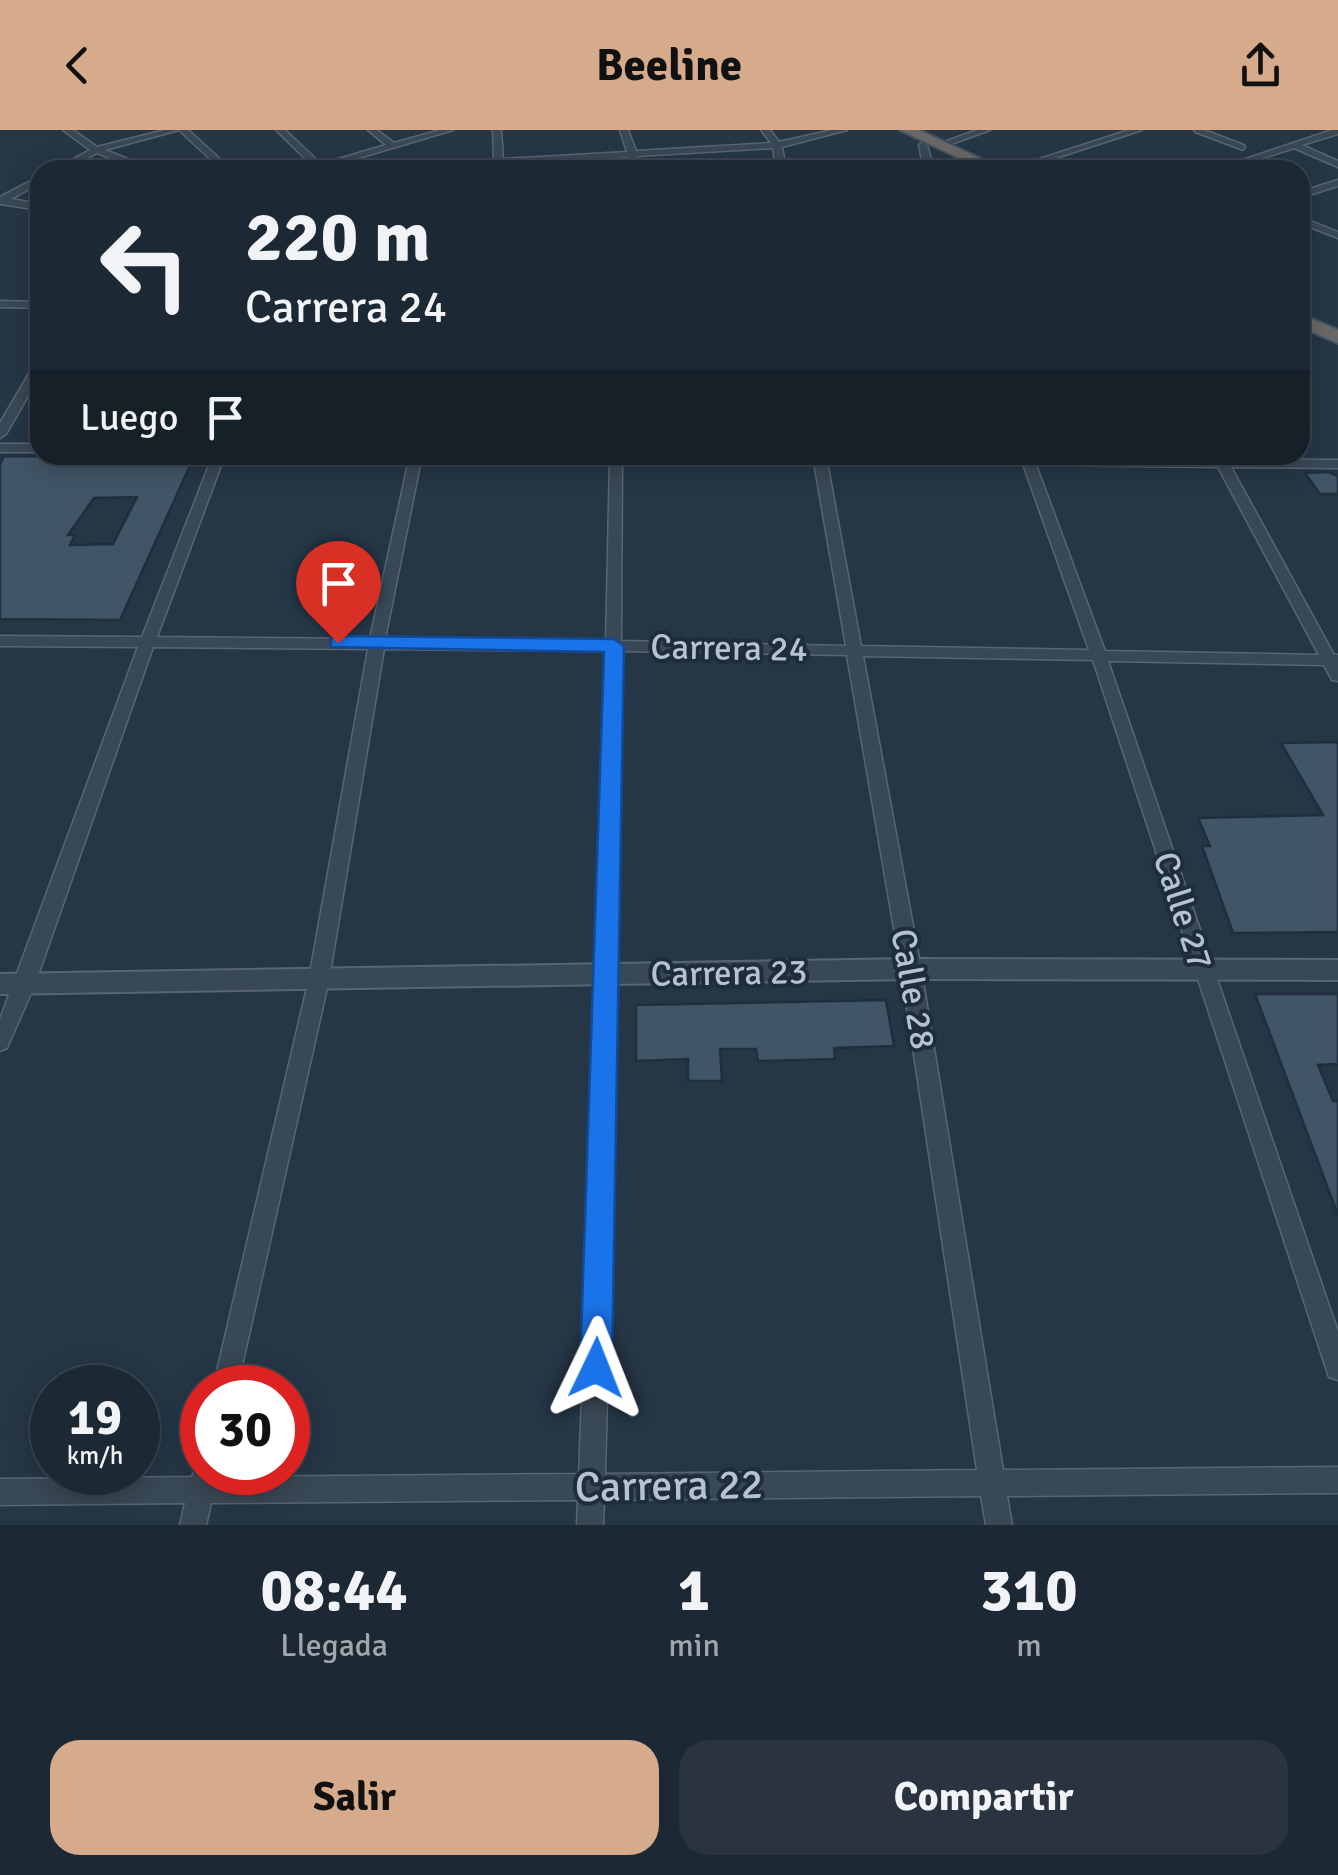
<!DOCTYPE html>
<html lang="es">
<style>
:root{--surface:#1c2834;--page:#293440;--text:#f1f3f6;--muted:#a0a6ac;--line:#3a444f;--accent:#d6ab8b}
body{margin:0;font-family:Signika,sans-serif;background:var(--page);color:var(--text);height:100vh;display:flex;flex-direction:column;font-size:38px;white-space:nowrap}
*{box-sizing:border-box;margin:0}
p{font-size:32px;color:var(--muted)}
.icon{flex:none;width:55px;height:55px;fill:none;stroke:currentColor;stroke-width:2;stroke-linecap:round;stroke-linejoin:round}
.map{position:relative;height:1395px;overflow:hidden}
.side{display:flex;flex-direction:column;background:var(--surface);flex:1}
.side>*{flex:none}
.guide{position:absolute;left:30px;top:30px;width:1280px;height:305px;border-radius:30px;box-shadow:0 5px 25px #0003,0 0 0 2px var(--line);background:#1c2834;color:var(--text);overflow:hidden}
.speed{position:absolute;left:30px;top:1235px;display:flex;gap:20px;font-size:50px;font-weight:700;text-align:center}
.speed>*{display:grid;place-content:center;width:130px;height:130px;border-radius:50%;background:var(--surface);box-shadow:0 5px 25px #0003,0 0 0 2px var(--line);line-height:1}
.speed small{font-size:25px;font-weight:400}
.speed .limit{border:15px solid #d22;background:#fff;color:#111}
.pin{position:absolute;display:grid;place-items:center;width:85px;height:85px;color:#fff;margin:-102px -42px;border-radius:50% 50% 50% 0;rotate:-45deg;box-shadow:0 0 10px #0007}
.pin .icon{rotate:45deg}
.me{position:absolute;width:110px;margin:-55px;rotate:2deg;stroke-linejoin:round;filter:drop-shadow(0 0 8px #0008)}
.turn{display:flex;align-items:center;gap:35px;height:210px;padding:0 50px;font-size:45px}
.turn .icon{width:130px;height:130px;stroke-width:2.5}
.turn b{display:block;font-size:70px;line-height:85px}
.then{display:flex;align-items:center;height:95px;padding:0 50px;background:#0003;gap:20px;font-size:38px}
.eta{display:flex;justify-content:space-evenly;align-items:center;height:170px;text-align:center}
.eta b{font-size:60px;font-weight:700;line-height:70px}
.button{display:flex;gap:20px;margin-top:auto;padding:20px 50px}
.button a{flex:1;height:115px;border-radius:30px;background:var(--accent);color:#111;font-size:40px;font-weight:700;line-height:115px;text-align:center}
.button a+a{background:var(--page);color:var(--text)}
header{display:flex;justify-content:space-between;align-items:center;height:130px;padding:0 50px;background:var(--accent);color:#111;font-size:45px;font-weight:700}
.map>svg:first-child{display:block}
.building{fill:#405566;stroke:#202f3d;stroke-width:2.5;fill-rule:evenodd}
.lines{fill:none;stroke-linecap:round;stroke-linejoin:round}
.service-casing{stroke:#586573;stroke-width:8}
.minor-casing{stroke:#586573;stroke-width:3}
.tertiary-casing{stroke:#586573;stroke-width:4}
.trunk-casing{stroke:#445260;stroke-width:4}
.service{stroke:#394855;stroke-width:5}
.minor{fill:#394855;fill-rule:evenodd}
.tertiary{fill:#394855;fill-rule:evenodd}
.trunk{fill:#6a6866;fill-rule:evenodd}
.route{fill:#1a73e8;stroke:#114b97;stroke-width:2.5}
.labels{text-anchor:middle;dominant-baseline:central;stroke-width:8;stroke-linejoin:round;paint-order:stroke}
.street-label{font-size:35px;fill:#b7c2cf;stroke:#1e2d3b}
.near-street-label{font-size:42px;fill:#b7c2cf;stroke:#1e2d3b}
</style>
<header><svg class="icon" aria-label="back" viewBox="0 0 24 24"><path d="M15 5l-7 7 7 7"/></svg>Beeline<svg class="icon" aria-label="share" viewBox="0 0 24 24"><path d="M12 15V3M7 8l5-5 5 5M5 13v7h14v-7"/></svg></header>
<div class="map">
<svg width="1338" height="1395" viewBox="0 0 1338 1395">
<rect width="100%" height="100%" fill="#253646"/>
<g class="building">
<path d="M4,326l190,1 -74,163 -120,-1v-155zM137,367l-24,47 -43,1 5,-10h-7l26,-37z"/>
<path d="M1328,342l10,4v18h-18l-15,-21z"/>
<path d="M1338,612v190l-105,1 -31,-87h8l-12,-28 125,-3 -42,-72z"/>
<path d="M1255,864h83v70l-20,1 15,36h5v114z"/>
<path d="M886,870l8,46 -60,2 1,11 -77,2 -2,-12h-36l2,32h-34v-22l-52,2v-56z"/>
</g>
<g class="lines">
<g class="service-casing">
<path id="service" d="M1197,0l45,17"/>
</g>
<g class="minor-casing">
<g id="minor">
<path d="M63,0h10l24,17 68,-17h23l44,40h-10l-43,-40 -74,20 51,20h-13l-46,-17 -32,17h-12l37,-20z"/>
<path d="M276,0h9l36,34 65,-19 -18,-15h9l17,13 46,-13h13l-128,38 2,2h-10z"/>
<path d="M493,0h8l2,29 124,-7 -7,-22h8l8,21 135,-8 -10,-13h9l9,12 53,-12h15l-65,17 4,23h-10l-3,-22 -136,8 1,14h-10l1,-13 -126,8 1,5h-10v-5l-122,5 5,-3 117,-7z"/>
<path d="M977,0h13l-47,17 -7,-2z"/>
<path d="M1129,0h13l-123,40h-14z"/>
<path d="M1332,0h6v4l-36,11 36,16v6l-44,-19 -67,22h-14z"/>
<path d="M923,12l4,3 7,25h-10l-5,-25z"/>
<path d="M40,46v7l-29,16 29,5v6l-40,-6v-7z"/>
<path d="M1338,50v6l-38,12v-6z"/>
<path d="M1300,87l38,15v6l-38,-15z"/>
<path d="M0,171l40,1v6l-40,-1z"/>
<path d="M40,232v13l-34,59 -6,4v-15l34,-58z"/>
<rect x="0" y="314" width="40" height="8"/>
<path d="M213,325h12l-68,182 213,2 40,-184h12l-37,184 221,2 4,-181 -91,-1 -6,-4h519l182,4 -2,-4h12l3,4 111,1v8l-107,-1 103,188h4v26l-6,-1 -8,-15 -216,-4 230,671v48l-9,-3 -3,-9 -233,-708 -230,-4 58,313 82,501 335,-3v26l-331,3 5,29h-26l-5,-29 -377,4 -1,25h-26l1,-25 -367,3 -5,22h-26l5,-22 -185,2v-26l192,-2 5,-14 5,-2v11h17l-1,5 361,-3 19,-499 7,-324 -221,-2 -55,330 -92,409h-24l96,-409 59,-330 -215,-2 -118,337 -28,64 -7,3v-32l138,-372 -138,-1v-10l142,1zM622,330l192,2 32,184 -225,-5zM827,332l196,2 66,186 -228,-4zM1036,335l182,2 101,188 -214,-4zM621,521l226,4 54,314 76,501 -372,4 13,-499z"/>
</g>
</g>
<g class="tertiary-casing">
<path id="tertiary" d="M911,829l427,1v20l-427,-1 -911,15v-20z"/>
</g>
<g class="trunk-casing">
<g id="trunk">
<path d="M900,0h19l86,40h-21z"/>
<path d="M1300,184l38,16v13l-38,-16z"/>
</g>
</g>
<use href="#service" class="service"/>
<use href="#minor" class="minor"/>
<use href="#tertiary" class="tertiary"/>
<use href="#trunk" class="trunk"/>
</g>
<path class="route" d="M338,506l276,3 10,7 -12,722 -5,12 -11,4 -11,-4 -5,-12 24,-716 -273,-5v-9z"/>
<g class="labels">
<g class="street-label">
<text transform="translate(729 518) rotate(1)">Carrera 24</text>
<text transform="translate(1183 781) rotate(72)">Calle 27</text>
<text transform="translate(729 843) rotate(-1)">Carrera 23</text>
<text transform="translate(913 859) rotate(80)">Calle 28</text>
</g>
<g class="near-street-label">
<text transform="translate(669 1356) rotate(-1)">Carrera 22</text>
</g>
</g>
</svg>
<div class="speed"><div>19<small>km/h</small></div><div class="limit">30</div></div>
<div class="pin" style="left:338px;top:513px;background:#d93025"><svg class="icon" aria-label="arrive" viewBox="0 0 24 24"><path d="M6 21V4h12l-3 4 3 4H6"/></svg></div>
<svg class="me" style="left:596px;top:1238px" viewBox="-20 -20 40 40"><path d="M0-17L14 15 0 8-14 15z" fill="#1a73e8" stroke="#fff" stroke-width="4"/></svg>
<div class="guide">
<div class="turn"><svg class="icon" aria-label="left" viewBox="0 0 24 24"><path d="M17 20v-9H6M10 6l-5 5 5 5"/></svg><div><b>220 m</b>Carrera 24</div></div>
<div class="then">Luego<svg class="icon" aria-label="arrive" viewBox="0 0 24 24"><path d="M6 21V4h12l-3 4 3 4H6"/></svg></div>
</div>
</div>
<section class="side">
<div class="eta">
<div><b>08:44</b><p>Llegada</p></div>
<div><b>1</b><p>min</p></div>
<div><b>310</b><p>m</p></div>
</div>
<div class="button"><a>Salir</a><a>Compartir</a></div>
</section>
